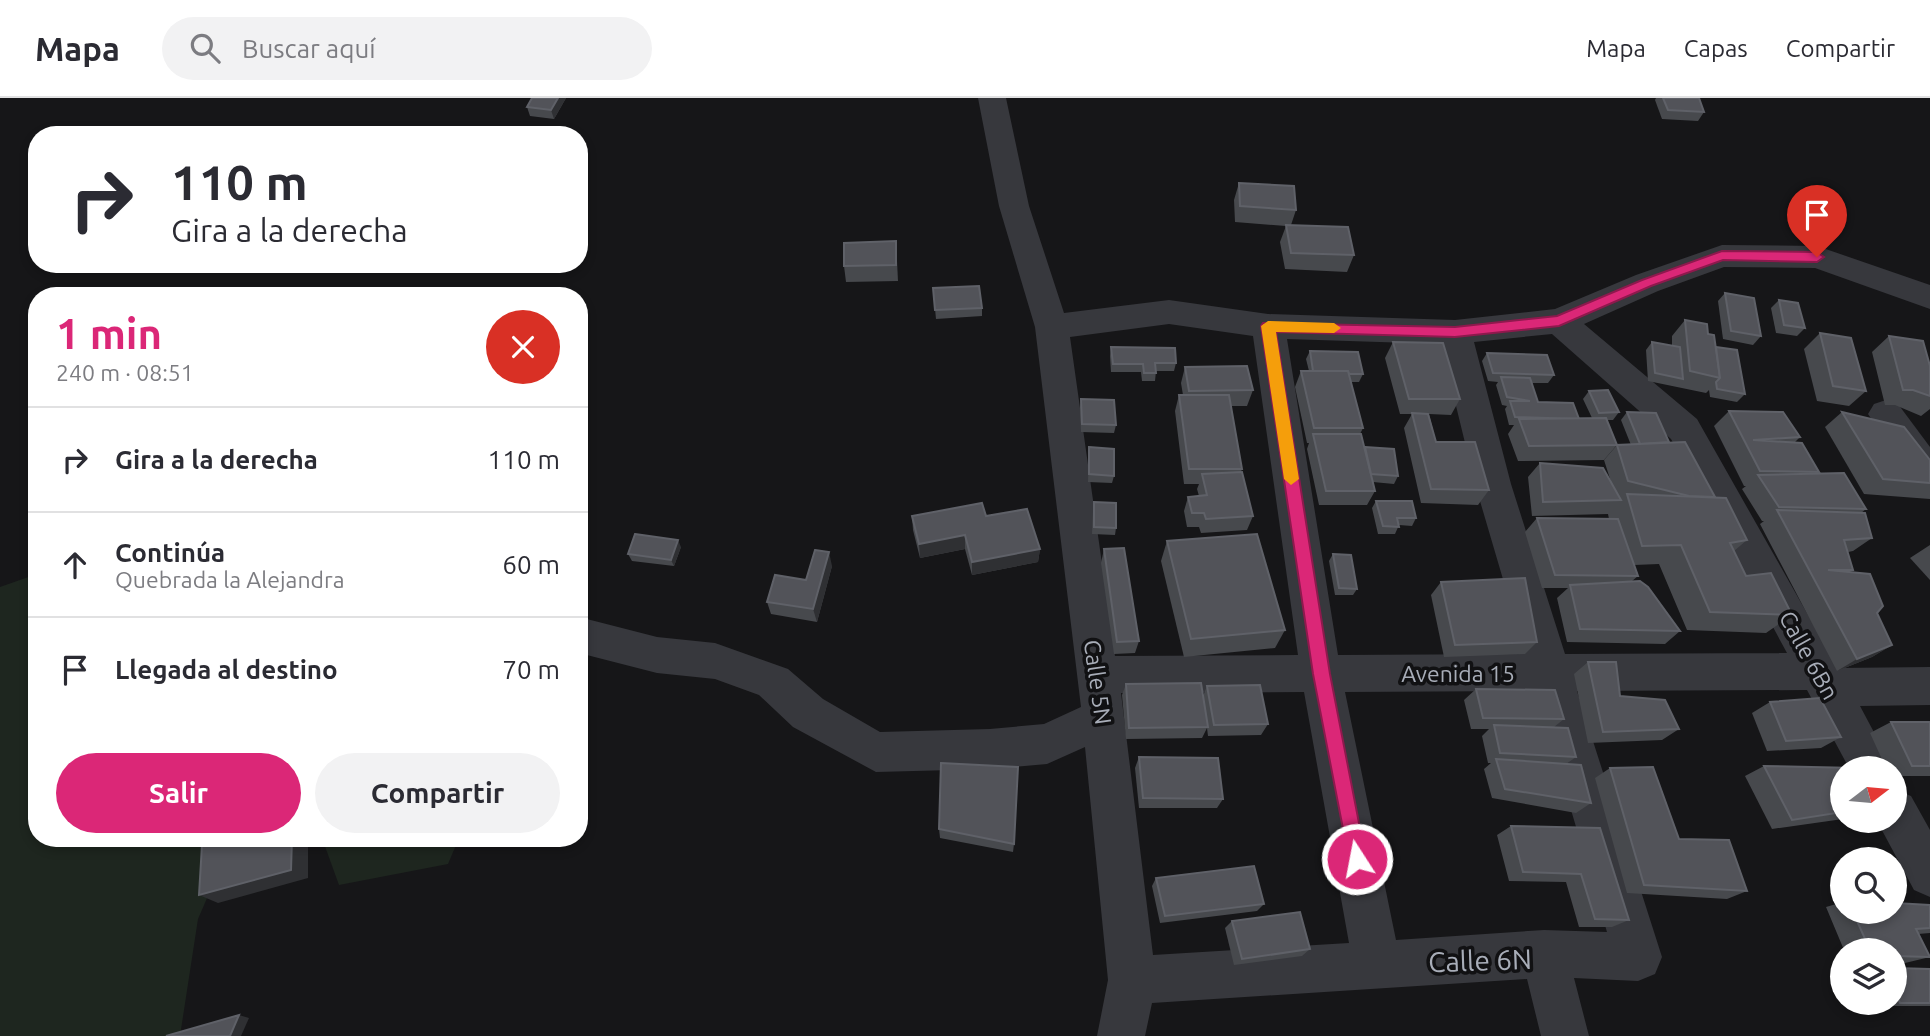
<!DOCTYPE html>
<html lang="es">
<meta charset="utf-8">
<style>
:root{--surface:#fff;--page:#f2f2f3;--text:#2b2b33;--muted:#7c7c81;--line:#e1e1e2;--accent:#db2777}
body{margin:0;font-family:Ubuntu,sans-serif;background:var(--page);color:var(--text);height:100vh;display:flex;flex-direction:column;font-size:26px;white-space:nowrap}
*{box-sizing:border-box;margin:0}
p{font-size:23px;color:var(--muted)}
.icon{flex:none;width:38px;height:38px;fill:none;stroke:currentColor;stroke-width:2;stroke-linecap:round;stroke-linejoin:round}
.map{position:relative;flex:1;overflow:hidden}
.panel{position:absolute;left:28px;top:189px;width:560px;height:560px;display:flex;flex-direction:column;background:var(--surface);border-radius:28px;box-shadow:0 4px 10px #0003}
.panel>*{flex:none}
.guide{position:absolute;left:28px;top:28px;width:560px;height:147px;border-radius:28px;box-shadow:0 4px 10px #0003;background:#fff;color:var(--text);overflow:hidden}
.needle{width:46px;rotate:74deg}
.fabs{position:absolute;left:1830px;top:658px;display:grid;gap:14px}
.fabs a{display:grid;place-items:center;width:77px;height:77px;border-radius:50%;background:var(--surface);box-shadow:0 4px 10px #0003;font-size:35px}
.pin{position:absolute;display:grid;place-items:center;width:60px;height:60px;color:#fff;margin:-72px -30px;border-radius:50% 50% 50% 0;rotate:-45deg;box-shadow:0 0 7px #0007}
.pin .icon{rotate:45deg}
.me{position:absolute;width:77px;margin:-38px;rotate:349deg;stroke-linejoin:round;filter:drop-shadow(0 0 5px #0008)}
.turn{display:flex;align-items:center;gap:24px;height:147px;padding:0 28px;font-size:32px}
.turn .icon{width:91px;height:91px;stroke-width:2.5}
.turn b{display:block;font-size:49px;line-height:60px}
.round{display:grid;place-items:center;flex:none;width:74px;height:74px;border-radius:37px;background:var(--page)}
.summary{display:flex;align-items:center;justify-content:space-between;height:119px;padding:0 28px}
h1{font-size:42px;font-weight:700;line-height:52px;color:var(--accent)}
.cta{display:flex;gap:14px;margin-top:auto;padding:14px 28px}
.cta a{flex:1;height:80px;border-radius:42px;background:var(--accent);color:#fff;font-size:28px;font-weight:700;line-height:80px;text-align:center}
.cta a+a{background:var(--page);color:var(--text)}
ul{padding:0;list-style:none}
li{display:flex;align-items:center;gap:21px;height:105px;padding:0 28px;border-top:2px solid var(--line)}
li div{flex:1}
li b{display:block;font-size:26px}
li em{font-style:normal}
header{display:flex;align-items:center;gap:42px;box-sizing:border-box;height:98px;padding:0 35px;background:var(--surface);border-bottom:2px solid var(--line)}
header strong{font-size:33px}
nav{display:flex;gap:38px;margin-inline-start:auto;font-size:24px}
.search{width:490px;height:63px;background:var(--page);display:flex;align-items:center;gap:18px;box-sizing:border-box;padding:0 24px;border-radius:38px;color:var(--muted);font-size:26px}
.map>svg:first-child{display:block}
.green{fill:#1e261f}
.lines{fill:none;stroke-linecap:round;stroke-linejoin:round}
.minor{fill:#37383d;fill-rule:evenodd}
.wall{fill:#47494d}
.shaded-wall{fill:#2f3033}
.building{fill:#525359;stroke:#5f6168;stroke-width:2}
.route{fill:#db2777;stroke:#8e194d;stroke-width:2}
.slow{fill:#f59e0b}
.labels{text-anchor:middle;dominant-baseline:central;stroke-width:7;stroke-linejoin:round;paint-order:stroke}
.street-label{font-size:23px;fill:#a8adb8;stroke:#111113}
.near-street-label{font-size:28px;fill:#a8adb8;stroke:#111113}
</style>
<header>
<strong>Mapa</strong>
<div class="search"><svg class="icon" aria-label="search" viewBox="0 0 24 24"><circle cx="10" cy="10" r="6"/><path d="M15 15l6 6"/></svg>Buscar aquí</div>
<nav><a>Mapa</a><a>Capas</a><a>Compartir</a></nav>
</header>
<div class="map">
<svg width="1930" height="938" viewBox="0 0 1930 938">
<rect width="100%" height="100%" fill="#161618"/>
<g class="green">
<path d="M37,476v264h196l-35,81 -18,117h-180v-449z"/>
<path d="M322,740h137l-11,26 -109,21z"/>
</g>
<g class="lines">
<g class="minor">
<path d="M978,0h28l23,108 35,107 105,-13 99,14 187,6 100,-11 81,-34 86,-30 95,1 113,39v24l-115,-41 -91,-1 -66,24 -74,33 113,95 141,249 92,-1v38l-70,1 33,62h-44l-42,-78 -230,1 85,266 -7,17 -17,7 -64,-3 15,58h-48l-14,-57 -375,24 -7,33h-48l11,-56 -23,-233 -38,17 -57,5 -114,3 -83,-45 -34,-32 -44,-16 -58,-6 -78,-20v-36l78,20 58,6 73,26 35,30 57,33 110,-3 54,-5 37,-17 -46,-380 -36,-121zM1169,226l84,12 45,319 -183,1 -45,-319zM1552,236l119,105 116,214 -222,1 -54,-170 -37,-142zM1287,241l154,5 34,140 50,170 -187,1zM1536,593l71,241 -63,-2 -148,10 -51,-248zM1304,594l45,251 -196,12 -32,-262z"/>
<path d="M1886,302l12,4 32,43v43l-13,-5 -49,-71 6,-10z"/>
<path d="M1895,692l16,6 19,34v67l-16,-7 -37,-69h18z"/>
</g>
</g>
<g class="wall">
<path d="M532,0h34l-12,21 -24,-3 -3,-9z"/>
<path d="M1656,0h43l5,14 -6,9 -36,-2 -7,-19z"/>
<path d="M1239,85l57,27 -5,15 63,30 -7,17 -62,-3 -5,-27 6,-16 -51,-4 -1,-22z"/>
<path d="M896,143l2,40 -52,1 -2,-16z"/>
<path d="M933,190l49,20v8l-46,3z"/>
<path d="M1725,195l36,43 -8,9 -30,-6 -5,-38z"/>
<path d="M1779,202l26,28 -8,8 -21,-3 -5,-25z"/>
<path d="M1685,222l23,14 37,60 -8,8 -27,-5 -1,-7 -3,3 -58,-12 -2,-31 6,-8 20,4v-10z"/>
<path d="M1820,235l46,58 -17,15 -32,-5 -13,-52z"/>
<path d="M1889,238l41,30v43l-9,7 -26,-11h-10l-13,-53z"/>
<path d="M1393,244l67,57 -9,16 -22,-1 7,28 53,48 -11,15 -57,-2 -17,-75 8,-14h-12l-15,-56z"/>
<path d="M1111,249l65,16 -2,8h-18l-1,10h-13l-1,-9h-30l-1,-16z"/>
<path d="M1310,253l53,23 -4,8h-8l12,46 -3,6 4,13 34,29 -4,8 -21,-2 2,9 -8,14h-48l-12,-56 2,-6h-2l-12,-56 6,-16h8l-3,-12z"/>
<path d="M1487,255l67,22 -6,8h-16l6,19 41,16h13l-9,-19 6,-8 30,21 -6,8h-7l11,25 -13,15 -86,1 -10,-27 6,-9h-5l-4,-16 2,-3 -5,-1 -6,-20 2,-3 -10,-1 -6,-20z"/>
<path d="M1185,269l68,23 -6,16h-16l11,63 -1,3 12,44 -6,14 -46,3 -2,-6h-12l-3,-16 4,-14 11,-1 -2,-7 2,-5h-15l-9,-73 4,-16h4l-2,-12z"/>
<path d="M1081,301l35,26 -2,8 -33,-1 -1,-25z"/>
<path d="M1729,313l71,26 -6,6 25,29 -2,1 49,36 -5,4 11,25 -19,13 -5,1 5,18 -4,2 28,41 15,32 -20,12 -35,14 -77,-147 4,-3h-2l-20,-32 4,-3h-2l-30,-60z"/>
<path d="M1627,314l42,30 47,55 31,43 -13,11 12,25 46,39 -26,18 -79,-3 -28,-66 -25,1 4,11 -6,5 48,50 -15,13 -98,-2 -10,-44 11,-10h-26l-17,-56 12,-14 72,1 -1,-5 -76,2 -4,-39 12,-14 71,19 -7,-22 13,-15h14l-10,-25z"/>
<path d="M1842,314l88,48v39l-66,-5 -39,-67z"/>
<path d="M1089,349l25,29 -2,7 -24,-1z"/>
<path d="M1376,403l40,17 -4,8 -13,-1 -4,9h-17l-6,-26z"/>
<path d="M1094,404l22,26 -1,7 -23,-1 1,-24z"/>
<path d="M912,418h74l54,33 -2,13 -66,13 -7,-26 -45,9 -7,-28z"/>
<path d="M1167,443l118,89 -10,18 -91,9 -23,-96z"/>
<path d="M1930,447v35l-20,-22z"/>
<path d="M681,449l-7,19 -42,-5 -4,-7z"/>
<path d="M1104,451l35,92 -4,12 -21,1 -13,-91z"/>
<path d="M1333,456l24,35 -4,6h-18l-6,-34z"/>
<path d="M832,468l-15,56 -46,-8 -4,-12z"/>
<path d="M1441,484l96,60 -12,12 -81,3 -13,-62z"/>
<path d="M1588,564l32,34 59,33 -17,11 -74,3 -14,-69z"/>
<path d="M1126,586l77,12 4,-10 61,38 -7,11 -53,1 -1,-8 -5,10 -76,1 -4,-44z"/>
<path d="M1476,591l88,30 -10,8 22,30 -10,7 25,39 -15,10 -84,-15 -8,-29 7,-6h-3l-6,-27 7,-7h-18l-7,-29z"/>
<path d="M1770,604l71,35 -20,11 -54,3 -15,-38z"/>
<path d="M1891,624h39v54h-35v-8h-9l-16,-35z"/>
<path d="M1139,659l84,42 -6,9h-78l-4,-40z"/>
<path d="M1764,668l79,2v51l-71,10 -27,-53z"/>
<path d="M1610,670l69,71 68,52 -20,8 -100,-6 -32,-115z"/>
<path d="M1511,728l89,2 29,92 -17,7h-33l-13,-45 -57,-1 -12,-46z"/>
<path d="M939,731l75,15 -1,8 -73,-14z"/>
<path d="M1156,780l108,26 -7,7 -97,12 -8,-37z"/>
<path d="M1843,804v10h52l35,-7v28l-12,1 12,23 -25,6h-10v-13h-51l-18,-43z"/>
<path d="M1232,823l78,28 -8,7 -68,9 -9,-37z"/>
<path d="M1895,870l35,1v37h-42l-2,-3h9z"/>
</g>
<g class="shaded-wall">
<path d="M558,0h8l-12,21 -3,-9z"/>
<path d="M965,437v14l-45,9 -1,-14z"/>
<path d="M678,442l3,7 -7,19 -3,-6z"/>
<path d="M1040,451l-2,13 -66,13v-13z"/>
<path d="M829,454l3,14 -15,56 -4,-13z"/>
<path d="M1892,547l-20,12 -35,14 20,-12z"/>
<path d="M292,740h16v40l-90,25 -19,-8z"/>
<path d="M239,917l10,3 -8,18h-11z"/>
</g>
<g class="building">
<path d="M532,0h26l-7,12 -24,-3z"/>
<path d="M1663,0h36l5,14 -36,-2z"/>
<path d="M1239,85l55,3 2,24 -56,-4z"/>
<path d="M1286,127l62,2 6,28 -63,-2z"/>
<path d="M896,143v24l-52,1v-23z"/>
<path d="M979,188l3,22 -47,2 -2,-22z"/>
<path d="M1725,195l29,5 7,38 -30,-5z"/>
<path d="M1779,202l19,3 7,25 -21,-3z"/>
<path d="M1685,222l22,4 1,10 6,1 6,43 -30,-7z"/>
<path d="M1820,235l31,5 15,53 -33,-5z"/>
<path d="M1889,238l34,5 7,25v30l-17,-6h-10z"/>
<path d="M1393,244l50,1 17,56h-51z"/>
<path d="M1652,244l28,5 3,32 -28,-6z"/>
<path d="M1111,249l64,1 1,15h-21l1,10h-12l-1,-9h-30z"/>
<path d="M1716,249l21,3 8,44 -28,-5 -1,-7 4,-4z"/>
<path d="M1310,253l48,1 5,22h-14l-1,-3h-35z"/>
<path d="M1487,255l60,2 7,20 -61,-2z"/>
<path d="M1247,268l6,24 -64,1 -4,-24z"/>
<path d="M1301,273h47l15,57h-49z"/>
<path d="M1501,279l29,1 8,24 35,1 6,16 -64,-2 -5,-16h20l-23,-4z"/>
<path d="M1608,292l11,22 -20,1 -10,-22z"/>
<path d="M1179,297h50l13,74h-53z"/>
<path d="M1081,301l33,1 2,25 -34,-1z"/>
<path d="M1729,313l54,1 17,25 -47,3 49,3 17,29 -59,-1z"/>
<path d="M1627,314l29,1 13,29 -29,2z"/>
<path d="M1842,314l62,15 26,33v23l-47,-4z"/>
<path d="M1412,315l16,1 8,28h39l14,48 -58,-1z"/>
<path d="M1606,320l11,27 -88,1 -10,-27z"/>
<path d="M1313,336h48l14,57h-49z"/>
<path d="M1685,344l30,55 -26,-1 -61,-15 -11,-36z"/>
<path d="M1089,349l25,2v27l-25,-2z"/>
<path d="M1365,349l29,2 4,27 -27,-2z"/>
<path d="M1540,365l63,5 18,32 -78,2z"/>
<path d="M1242,374l11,44 -47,3 -2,-6h-12l-4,-16 19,-2 -5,-21z"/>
<path d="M1844,375l22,36 -87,-2 -21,-32z"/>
<path d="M1627,396l99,4 21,42 -17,3 16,33 25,-3 21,42 -82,-3 -29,-67 -39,1z"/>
<path d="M1376,403h36l4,17h-19l2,9 -16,-1z"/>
<path d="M1094,404l22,1v25l-22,-1z"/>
<path d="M982,405l4,13 41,-7 13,40 -68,13 -7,-27 -46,9 -7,-28z"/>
<path d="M1777,412l88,3 7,25 -28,2 9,30h-25l42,4 13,32 -6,7 15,32 -35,14z"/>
<path d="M1537,420l81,1 20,57 -83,-1z"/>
<path d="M635,436l43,6 -7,20 -43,-6z"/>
<path d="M1257,436l28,96 -94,9 -24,-98z"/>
<path d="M1124,450l15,93 -22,1 -13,-93z"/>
<path d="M815,452l14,2 -16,57 -46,-7 8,-27 31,5z"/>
<path d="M1333,456l18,1 6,34 -18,-1z"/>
<path d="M1525,480l12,64 -82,3 -14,-63z"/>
<path d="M1640,483l8,6 32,44 -100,-2 -10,-44z"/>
<path d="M1588,564h28l4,34 45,4 14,29 -76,3z"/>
<path d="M1201,585l7,44 -79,1 -3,-44z"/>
<path d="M1260,587l8,39 -54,1 -7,-39z"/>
<path d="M1476,591l79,1 9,29 -81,-1z"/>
<path d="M1820,600l21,39 -55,4 -16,-39z"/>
<path d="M1891,624h39v44h-18z"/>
<path d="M1494,627l74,3 8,29 -76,-4z"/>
<path d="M1139,659l79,1 5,41 -80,-1z"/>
<path d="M1496,661l85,6 10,38 -86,-14z"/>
<path d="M941,665l77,4 -4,77 -75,-15z"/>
<path d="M1764,668l93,2h-14v44l-51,8z"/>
<path d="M1653,669l26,72 50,1 18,51 -103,-6 -34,-117z"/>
<path d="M1511,728l89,2 29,92 -34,-1 -14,-45 -58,-2z"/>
<path d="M227,740h65l-1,32 -92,25 3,-50z"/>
<path d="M1254,768l10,38 -99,12 -9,-38z"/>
<path d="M1895,805l35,2v23l-14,1 14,28 -35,-1v-6h-25l-17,-38h42z"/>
<path d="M1300,814l10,37 -68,10 -10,-38z"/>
<path d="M1895,870l35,1v34h-30l-5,-11z"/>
<path d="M239,917l-9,21h-64z"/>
</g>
<path class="route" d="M1722,153l95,1 7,5 -7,5 -94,-2 -72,26 -92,40 -104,11 -179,-5 54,342 36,185 -2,6 -7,3 -7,-3 -37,-191 -52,-348 2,-3 192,4 102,-11 85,-36z"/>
<path class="slow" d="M1268,223l66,2 7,5 -7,5 -58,-1 23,147 -8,6 -7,-6 -23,-153z"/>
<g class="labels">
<g class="street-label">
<text transform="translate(1809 557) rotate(61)">Calle 6Bn</text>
<text x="1458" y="575">Avenida 15</text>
<text transform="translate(1098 584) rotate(82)">Calle 5N</text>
</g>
<g class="near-street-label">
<text transform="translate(1480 862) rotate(-2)">Calle 6N</text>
</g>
</g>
</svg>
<div class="fabs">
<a><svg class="needle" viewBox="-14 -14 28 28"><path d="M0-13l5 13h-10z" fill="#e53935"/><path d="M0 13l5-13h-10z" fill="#7c7c81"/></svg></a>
<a><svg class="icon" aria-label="search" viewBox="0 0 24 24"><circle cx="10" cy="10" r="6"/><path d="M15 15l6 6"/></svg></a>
<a><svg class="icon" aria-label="layers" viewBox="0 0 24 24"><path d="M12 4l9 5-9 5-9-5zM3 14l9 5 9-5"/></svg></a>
</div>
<div class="pin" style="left:1817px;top:159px;background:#d93025"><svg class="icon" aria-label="arrive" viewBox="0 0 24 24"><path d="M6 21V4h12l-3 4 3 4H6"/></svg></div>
<svg class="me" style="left:1357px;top:761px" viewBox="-20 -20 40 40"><circle r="17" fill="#db2777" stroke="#fff" stroke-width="3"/><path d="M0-11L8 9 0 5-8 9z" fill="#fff"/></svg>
<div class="guide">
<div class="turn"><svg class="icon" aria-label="right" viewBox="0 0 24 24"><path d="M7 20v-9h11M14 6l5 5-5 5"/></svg><div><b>110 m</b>Gira a la derecha</div></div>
</div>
<section class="panel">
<div class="summary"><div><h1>1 min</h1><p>240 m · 08:51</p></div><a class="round" style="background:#d93025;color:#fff"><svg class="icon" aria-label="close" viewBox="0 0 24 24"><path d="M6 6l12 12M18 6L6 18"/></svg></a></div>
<ul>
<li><svg class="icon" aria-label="right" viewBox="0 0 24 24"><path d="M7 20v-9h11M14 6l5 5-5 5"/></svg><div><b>Gira a la derecha</b></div><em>110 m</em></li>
<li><svg class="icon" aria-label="ahead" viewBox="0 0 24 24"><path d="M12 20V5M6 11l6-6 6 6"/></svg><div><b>Continúa</b><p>Quebrada la Alejandra</p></div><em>60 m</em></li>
<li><svg class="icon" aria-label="arrive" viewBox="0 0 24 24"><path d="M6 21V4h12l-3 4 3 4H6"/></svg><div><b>Llegada al destino</b></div><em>70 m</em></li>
</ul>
<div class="cta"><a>Salir</a><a>Compartir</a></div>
</section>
</div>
